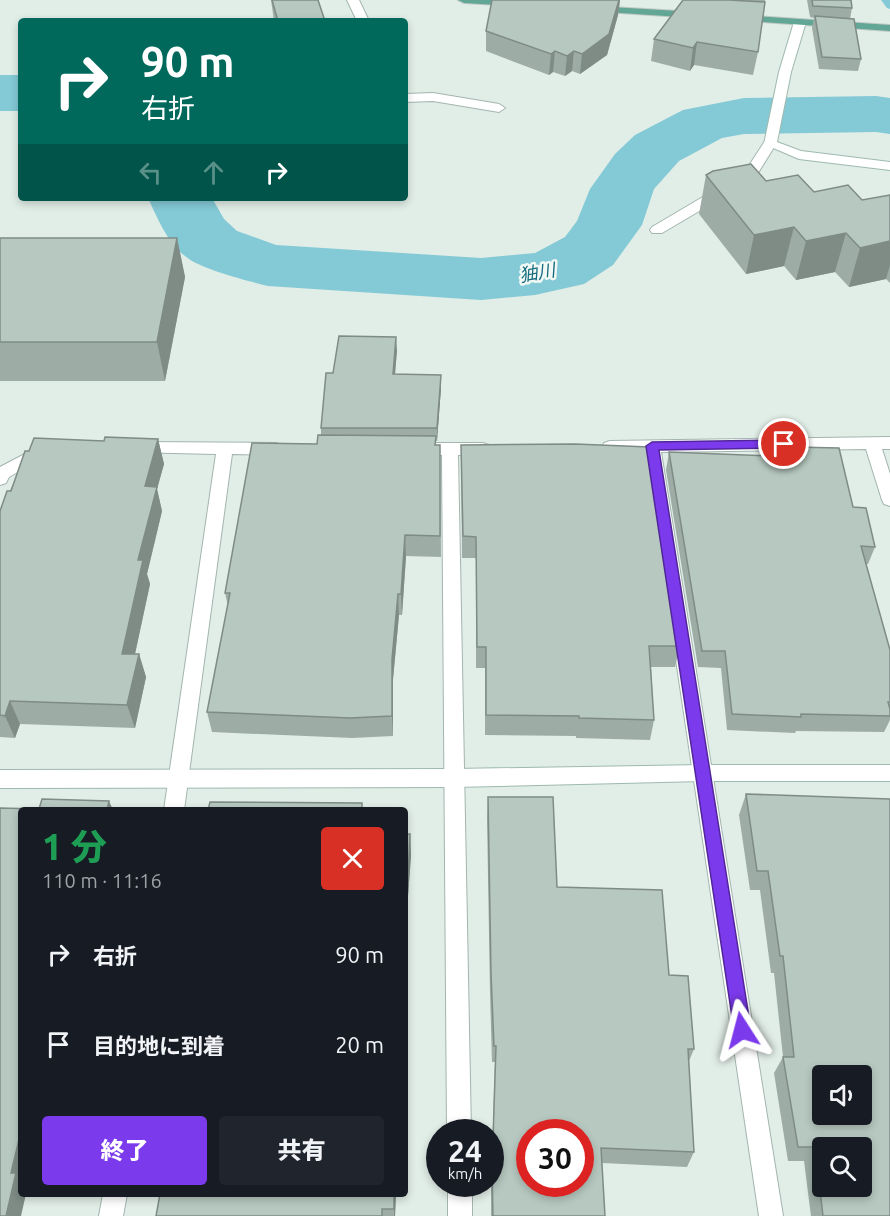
<!DOCTYPE html>
<html lang="ja">
<meta charset="utf-8">
<style>
:root{--surface:#171b24;--page:#20242c;--text:#f1f3f6;--muted:#9ea1a6;--accent:#7c3aed}
body{margin:0;font-family:Ubuntu,"Noto Sans JP",sans-serif;background:var(--page);color:var(--text);height:100vh;display:flex;flex-direction:column;font-size:22px;white-space:nowrap}
*{box-sizing:border-box;margin:0}
p{font-size:20px;color:var(--muted)}
.icon{flex:none;width:33px;height:33px;fill:none;stroke:currentColor;stroke-width:2;stroke-linecap:round;stroke-linejoin:round}
.map{position:relative;flex:1;overflow:hidden}
.panel{position:absolute;left:18px;top:807px;width:390px;height:390px;display:flex;flex-direction:column;background:var(--surface);border-radius:6px;box-shadow:0 3px 9px #0003}
.panel>*{flex:none}
.guide{position:absolute;left:18px;top:18px;width:390px;height:183px;border-radius:6px;box-shadow:0 3px 9px #0003;background:#00695c;color:#fff;overflow:hidden}
.controls{position:absolute;left:812px;top:1065px;display:grid;gap:12px}
.controls a{display:grid;place-items:center;width:60px;height:60px;border-radius:6px;background:var(--surface);box-shadow:0 3px 9px #0003;font-size:30px}
.speed{position:absolute;left:426px;top:1119px;display:flex;gap:12px;font-size:30px;font-weight:700;text-align:center}
.speed>*{display:grid;place-content:center;width:78px;height:78px;border-radius:50%;background:var(--surface);box-shadow:0 3px 9px #0003;line-height:1}
.speed small{font-size:15px;font-weight:400}
.speed .limit{border:9px solid #d22;background:#fff;color:#111}
.pin{position:absolute;display:grid;place-items:center;width:51px;height:51px;color:#fff;margin:-26px;border:3px solid #fff;border-radius:50%;box-shadow:0 2px 6px #0007}
.me{position:absolute;width:66px;margin:-33px;rotate:351deg;stroke-linejoin:round;filter:drop-shadow(0 0 4px #0008)}
.turn{display:flex;align-items:center;gap:21px;height:126px;padding:0 24px;font-size:27px}
.turn .icon{width:78px;height:78px;stroke-width:2.5}
.turn b{display:block;font-size:42px;line-height:51px}
.lanes{display:flex;align-items:center;height:57px;padding:0 24px;background:#0003;justify-content:center;gap:30px;direction:ltr}
.lanes .off{opacity:.35}
.round{display:grid;place-items:center;flex:none;width:63px;height:63px;border-radius:6px;background:var(--page)}
.summary{display:flex;align-items:center;justify-content:space-between;height:102px;padding:0 24px}
h1{font-size:36px;font-weight:800;line-height:45px;color:#1e9e55}
.primary-button{display:flex;gap:12px;margin-top:auto;padding:12px 24px}
.primary-button a{flex:1;height:69px;border-radius:6px;background:var(--accent);color:#fff;font-size:24px;font-weight:800;line-height:69px;text-align:center}
.primary-button a+a{background:var(--page);color:var(--text)}
ul{padding:0;list-style:none}
li{display:flex;align-items:center;gap:18px;height:90px;padding:0 24px}
li div{flex:1}
li b{display:block;font-size:22px}
li em{font-style:normal}
.map>svg:first-child{display:block}
.lines{fill:none;stroke-linecap:round;stroke-linejoin:round}
.stream{fill:#84c9d6;fill-rule:evenodd}
.river{fill:#84c9d6;fill-rule:evenodd}
.lane-casing{stroke:#a3b5af;stroke-width:2}
.street-casing{stroke:#a3b5af;stroke-width:2}
.secondary-casing{stroke:#9eb9b0;stroke-width:2}
.primary-casing{stroke:#c1c9c7;stroke-width:2}
.lane{fill:#fff;fill-rule:evenodd}
.street{fill:#fff;fill-rule:evenodd}
.secondary{fill:#fff;fill-rule:evenodd}
.primary{fill:#62a695;fill-rule:evenodd}
.wall{fill:#9daca5}
.shaded-wall{fill:#7f8c86}
.building{fill:#b6c8c0;stroke:#7f8c86;stroke-width:1.5;fill-rule:evenodd}
.route{fill:#7c3aed;stroke:#51269a;stroke-width:1.5}
.labels{text-anchor:middle;dominant-baseline:central;stroke-width:5;stroke-linejoin:round;paint-order:stroke}
.far-water-label{font-size:18px;font-style:italic;fill:#156d7f;stroke:#f2f9f5}
</style>
<div class="map">
<svg width="890" height="1216" viewBox="0 0 890 1216">
<rect width="100%" height="100%" fill="#e1ede7"/>
<g class="lines">
<g class="stream">
<path d="M881,0h9v9l-3,-1z"/>
<path d="M890,105v13h-8l-1,-2 5,-10z"/>
</g>
<g class="river">
<rect x="0" y="75" width="21" height="36"/>
<path d="M876,96l14,2v36l-14,-2 -132,2 -22,4 -43,23 -25,28 -12,36 -29,40 -29,19 -49,11 -54,5 -213,-14c-20,-5 -63,-16 -79,-27 -21,-14 -31,-40 -41,-61h64l12,21 13,12 39,14 205,13 54,-5 30,-16 12,-16 13,-32 25,-35 20,-19 48,-25 61,-12z"/>
</g>
<g class="lane-casing">
<g id="lane">
<path d="M347,0h12l10,21h-12z"/>
<path d="M433,93l66,11 6,4 -6,4 -66,-11 -28,1v-8z"/>
<path d="M770,140l6,4 -18,29 -30,21 -66,39h-10l-2,-3 2,-3 66,-39 30,-21 17,-26z"/>
</g>
</g>
<g class="street-casing">
<g id="street">
<path d="M890,437v12h-8l8,25v32l-6,-2 -2,-4 -16,-51 -205,3 122,764h-24l-114,-764 -41,-1 -2,-4 2,-4 6,-2z"/>
<path d="M136,442l140,1 6,2 2,4 -2,4 -6,2 -44,-1 -48,356h-20l52,-356 -86,-2 -2,-4 2,-4z"/>
<path d="M415,443h68l6,2 2,4 -2,4 -31,2 13,677h-24l-5,-677 -33,-2 -2,-4 2,-4z"/>
<path d="M40,446l6,2 2,4 -2,4 -37,21 -3,6 -6,2v-18z"/>
<rect x="448" y="1184" width="24" height="32"/>
<path d="M103,1194h24l-4,22h-24z"/>
</g>
</g>
<g class="secondary-casing">
<g id="secondary">
<path d="M800,19l6,3 -15,50 -14,70 24,9 89,11v8l-91,-11 -35,-15 15,-72 15,-50z"/>
<path d="M703,765h187v16h-187l-249,6 -454,1v-18l454,-1z"/>
</g>
</g>
<g class="primary-casing">
<g id="primary">
<path d="M458,0h60l4,3 -6,3 -52,-3z"/>
<path d="M594,6l102,6 6,3 -6,3 -106,-7 -2,-2z"/>
<path d="M738,15l152,10v6l-156,-11v-4z"/>
</g>
</g>
<use href="#lane" class="lane"/>
<use href="#street" class="street"/>
<use href="#secondary" class="secondary"/>
<use href="#primary" class="primary"/>
</g>
<g class="wall">
<path d="M271,0h47l7,21h-51z"/>
<path d="M620,0l-2,15 -11,40 -27,19 -8,-3 -7,5 -12,-4 -4,3 -63,-24v-20z"/>
<path d="M683,0h82l-7,52 -5,23 -59,-10 -4,6 -39,-10 3,-22z"/>
<path d="M807,0h44l1,8 -2,11 11,40 -3,12 -39,-2 -7,-41 2,-10 -4,-1z"/>
<path d="M706,175l60,6 48,11 48,8 28,-5v88l-4,-4 -37,8 -14,-15 -39,8 -12,-14 -38,8 -47,-60z"/>
<path d="M0,238h177l8,39 -20,104h-165z"/>
<path d="M397,350l-2,24 46,1v13l-4,53h-1v4h4l1,112 -35,-1 -4,59h-3l-6,64v57l-41,2 -140,-6 -5,-20 21,-106 -3,-13 92,-149 4,-9v-7l12,-55z"/>
<path d="M158,439l6,25 -7,25 5,22 -15,63 3,10 -15,70h4l7,23 -11,51 -115,-4 -5,14 -15,-1v-226l29,-60 75,-10z"/>
<path d="M461,445l219,201 -5,21h-24l3,53 -4,20 -74,-2v-2l-91,-1v-67h-9v-110h-14z"/>
<path d="M794,447l59,60 22,40 -7,17h-2l24,86v70l-6,12 -88,-1 -1,2 -68,-3 -6,-62 -23,-1 -32,-197 3,-18 122,5z"/>
<path d="M746,794l144,422h-79l-7,-55h-16l-14,-88 9,-16 -9,-84h-3l-11,-83h-10l-11,-75z"/>
<path d="M488,797l69,90 112,88 25,74 -5,12 5,91 -7,15 -85,-4 3,53h-114v-32l4,-122h-3l-2,-69 -3,-175z"/>
<path d="M405,834h5l1,21 -3,41h-3z"/>
<path d="M396,1194l-1,22h-239z"/>
</g>
<g class="shaded-wall">
<path d="M619,0h1l-2,15 -11,40 -27,19 2,-20z"/>
<path d="M697,42l-3,23 -4,6 3,-23z"/>
<path d="M555,51l-2,21 -4,3 2,-21z"/>
<path d="M574,51l-2,20 -7,5 2,-20z"/>
<path d="M794,227l-10,39 -38,8 8,-39z"/>
<path d="M846,233l-11,39 -39,8 10,-39z"/>
<path d="M177,238l8,39 -20,104 -8,-39z"/>
<path d="M890,241v24l-4,14 -37,8 11,-39z"/>
<path d="M396,337l1,13 -3,36 -1,-12z"/>
<path d="M441,375v13l-4,53v-13z"/>
<path d="M158,439l6,25 -7,25 5,22 -15,63 3,10 -20,93 -8,-23 16,-94 7,-74z"/>
<path d="M405,535l1,21 -4,59 -1,-21z"/>
<path d="M398,594l1,21 -6,64v57l-1,-20v-57z"/>
<path d="M139,654l7,23 -11,51 -8,-23z"/>
<path d="M10,701l10,23 -5,14 -10,-22z"/>
<path d="M109,801l4,9h-6z"/>
<path d="M410,834l1,21 -3,41v-19z"/>
<path d="M21,1131v63h5l-5,22h-15l5,-43z"/>
<path d="M394,1194h2l-1,22h-1z"/>
</g>
<g class="building">
<path d="M272,0h46l7,21h-47z"/>
<path d="M492,0h127l-10,34 -27,20 -8,-3 -7,5 -12,-5 -4,3 -65,-23z"/>
<path d="M683,0h46l36,2 -7,50 -61,-10 -4,6 -39,-9z"/>
<path d="M812,0h39l1,8 -39,-2z"/>
<path d="M815,16l39,3 7,40 -39,-2z"/>
<path d="M751,164l15,17 32,-6 16,17 34,-7 14,15 28,-5v46l-30,7 -14,-15 -40,8 -12,-14 -40,8 -48,-60 7,-4z"/>
<path d="M0,238h177l-20,104h-157z"/>
<path d="M339,336l57,1 -3,37 48,1 -4,53h-116l5,-55h7z"/>
<path d="M318,435l118,1 -1,9h5v91l-35,-1 -4,59h-3l-6,65v57l-42,2 -143,-6 23,-119h-5l27,-150 65,1z"/>
<path d="M105,437l53,2 -13,47 12,1 -19,73h5l-21,94h17l-12,51 -117,-4 -5,15 -5,-1v-204l7,-20h4l14,-40h4l5,-13 70,3z"/>
<path d="M575,444l74,3 31,199h-31l5,74 -75,-2v-2l-93,-1v-68h-9l-1,-110 -13,-1 -2,-91z"/>
<path d="M794,447l45,1 14,59 13,1 9,39 -14,-1 29,104v52h-2l2,7v7l-89,-2v3l-69,-3 -7,-63h-23l-33,-199 127,5z"/>
<path d="M746,794l144,5v417h-67l-8,-69h-17l-15,-90h11l-11,-101h-3l-12,-85h-11zM822,1076h39v38h-39zM822,1148h39v38h-39z"/>
<path d="M488,797h65l4,90 105,3 7,85 19,1 6,73h-6l6,103 -93,-4 4,68h-112l-1,-46 4,-124h-2l-3,-72zM530,1132h50v52h-50z"/>
<path d="M42,799l67,2 -2,9h-86v321l-10,42h5l-10,43h-6v-408l39,1z"/>
<path d="M210,802l152,1v7h-154z"/>
<path d="M405,834h5l-2,43 -3,-1z"/>
<path d="M160,1194h234v15h-12v7h-226z"/>
</g>
<path class="route" d="M784,440l6,4 -6,4 -125,2 92,580 -3,6 -6,2 -6,-2 -2,-6 -88,-584 6,-4z"/>
<g class="labels">
<g class="far-water-label">
<text transform="translate(537 272) rotate(-10)">㹨川</text>
</g>
</g>
</svg>
<div class="controls">
<a><svg class="icon" aria-label="sound" viewBox="0 0 24 24"><path d="M4 9h4l5-4v14l-5-4H4zM17 9q2 3 0 6"/></svg></a>
<a><svg class="icon" aria-label="search" viewBox="0 0 24 24"><circle cx="10" cy="10" r="6"/><path d="M15 15l6 6"/></svg></a>
</div>
<div class="speed"><div>24<small>km/h</small></div><div class="limit">30</div></div>
<div class="pin" style="left:784px;top:444px;background:#d93025"><svg class="icon" aria-label="arrive" viewBox="0 0 24 24"><path d="M6 21V4h12l-3 4 3 4H6"/></svg></div>
<svg class="me" style="left:742px;top:1030px" viewBox="-20 -20 40 40"><path d="M0-17L14 15 0 8-14 15z" fill="#7c3aed" stroke="#fff" stroke-width="4"/></svg>
<div class="guide">
<div class="turn"><svg class="icon" aria-label="right" viewBox="0 0 24 24"><path d="M7 20v-9h11M14 6l5 5-5 5"/></svg><div><b>90 m</b>右折</div></div>
<div class="lanes"><svg class="icon off" aria-label="left" viewBox="0 0 24 24"><path d="M17 20v-9H6M10 6l-5 5 5 5"/></svg><svg class="icon off" aria-label="ahead" viewBox="0 0 24 24"><path d="M12 20V5M6 11l6-6 6 6"/></svg><svg class="icon" aria-label="right" viewBox="0 0 24 24"><path d="M7 20v-9h11M14 6l5 5-5 5"/></svg></div>
</div>
<section class="panel">
<div class="summary"><div><h1>1 分</h1><p>110 m · 11:16</p></div><a class="round" style="background:#d93025;color:#fff"><svg class="icon" aria-label="close" viewBox="0 0 24 24"><path d="M6 6l12 12M18 6L6 18"/></svg></a></div>
<ul>
<li><svg class="icon" aria-label="right" viewBox="0 0 24 24"><path d="M7 20v-9h11M14 6l5 5-5 5"/></svg><div><b>右折</b></div><em>90 m</em></li>
<li><svg class="icon" aria-label="arrive" viewBox="0 0 24 24"><path d="M6 21V4h12l-3 4 3 4H6"/></svg><div><b>目的地に到着</b></div><em>20 m</em></li>
</ul>
<div class="primary-button"><a>終了</a><a>共有</a></div>
</section>
</div>
